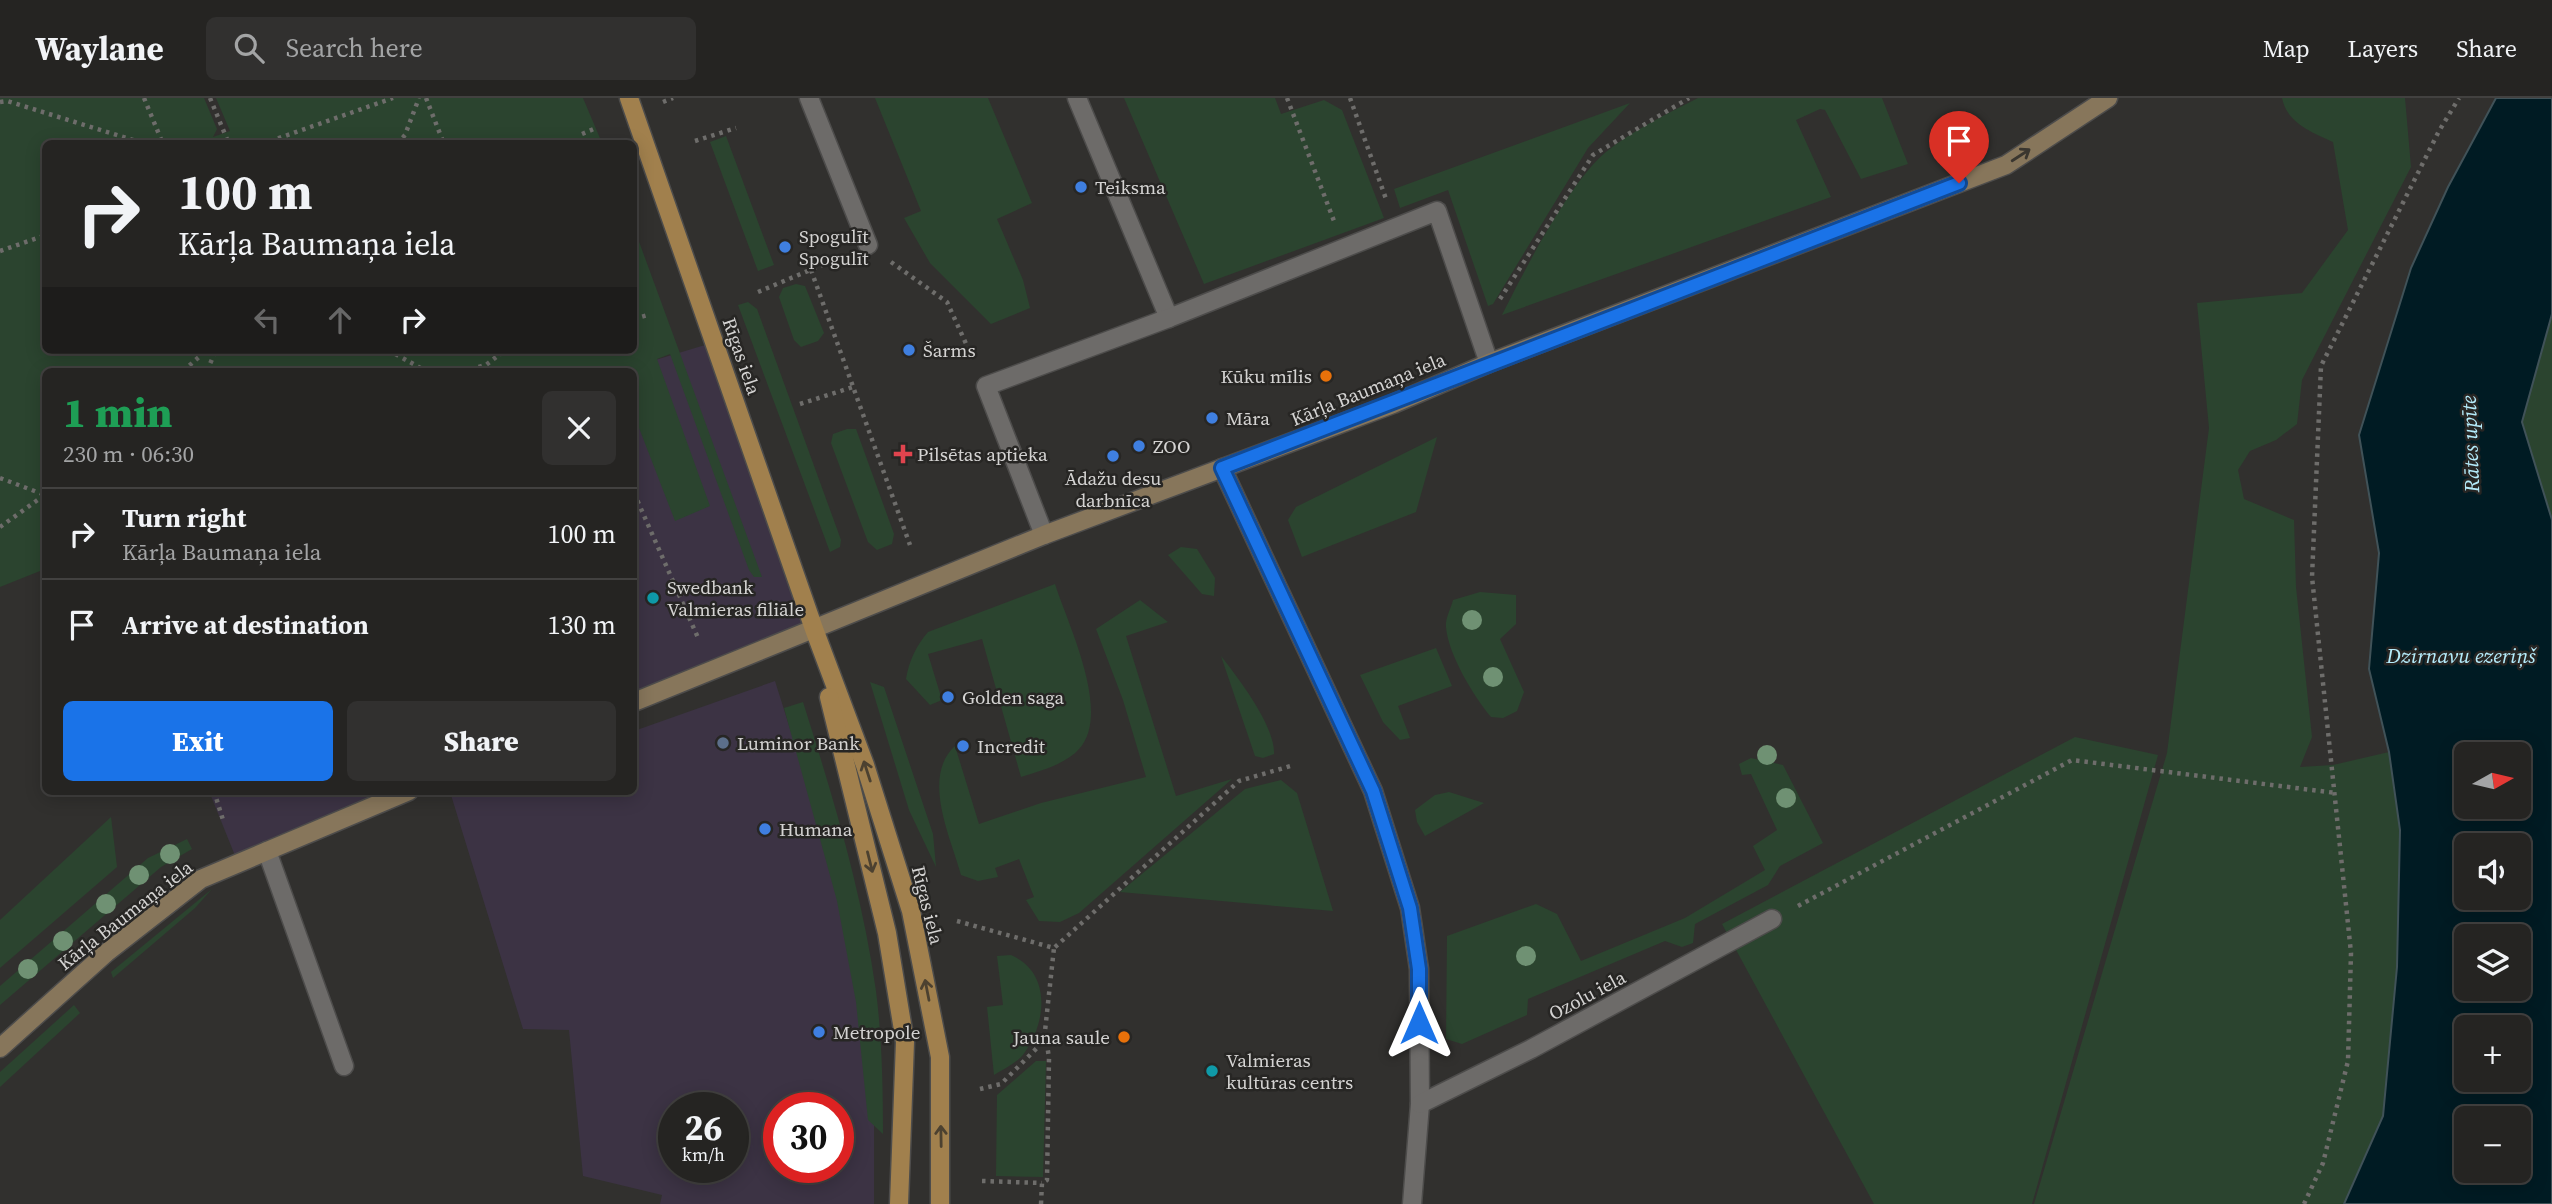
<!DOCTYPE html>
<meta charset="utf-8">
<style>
:root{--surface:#252422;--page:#31302f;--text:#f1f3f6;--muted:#a3a4a5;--line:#424140;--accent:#1a73e8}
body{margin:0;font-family:"Source Serif 4",serif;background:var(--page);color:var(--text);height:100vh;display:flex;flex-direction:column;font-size:26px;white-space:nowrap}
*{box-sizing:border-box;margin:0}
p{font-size:23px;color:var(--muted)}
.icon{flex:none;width:38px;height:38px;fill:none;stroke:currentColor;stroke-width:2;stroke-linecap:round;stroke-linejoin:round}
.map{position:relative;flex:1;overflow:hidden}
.details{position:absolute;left:42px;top:270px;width:595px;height:427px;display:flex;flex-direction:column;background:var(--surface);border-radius:10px;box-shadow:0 4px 18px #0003,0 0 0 2px var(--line)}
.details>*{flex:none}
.hud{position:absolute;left:42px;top:42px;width:595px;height:214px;border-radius:10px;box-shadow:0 4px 18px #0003,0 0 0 2px var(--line);background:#252422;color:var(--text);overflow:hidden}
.needle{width:46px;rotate:82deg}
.fabs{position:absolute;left:2454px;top:644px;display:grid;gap:14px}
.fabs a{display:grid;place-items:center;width:77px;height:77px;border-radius:10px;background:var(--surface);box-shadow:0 4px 18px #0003,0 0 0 2px var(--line);font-size:35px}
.speed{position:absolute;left:658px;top:994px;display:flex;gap:14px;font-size:35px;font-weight:700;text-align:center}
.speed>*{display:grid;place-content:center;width:91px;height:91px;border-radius:50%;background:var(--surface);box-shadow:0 4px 18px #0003,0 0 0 2px var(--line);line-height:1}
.speed small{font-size:18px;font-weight:400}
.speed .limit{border:10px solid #d22;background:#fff;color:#111}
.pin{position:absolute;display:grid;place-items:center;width:60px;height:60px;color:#fff;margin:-72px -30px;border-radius:50% 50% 50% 0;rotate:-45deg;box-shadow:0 0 7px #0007}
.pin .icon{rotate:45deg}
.me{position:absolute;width:77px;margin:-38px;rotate:0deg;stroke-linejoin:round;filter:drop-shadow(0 0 5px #0008)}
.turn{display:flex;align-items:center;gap:24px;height:147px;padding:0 21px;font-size:32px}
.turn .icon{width:91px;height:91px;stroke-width:2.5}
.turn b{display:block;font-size:49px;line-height:60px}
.lanes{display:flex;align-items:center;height:66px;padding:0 21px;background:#0003;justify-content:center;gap:35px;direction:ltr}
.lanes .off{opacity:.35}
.round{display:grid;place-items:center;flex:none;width:74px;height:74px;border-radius:10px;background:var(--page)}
.summary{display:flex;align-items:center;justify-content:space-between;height:119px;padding:0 21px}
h1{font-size:42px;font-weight:800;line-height:52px;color:#1e9e55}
.button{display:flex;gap:14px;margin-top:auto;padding:14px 21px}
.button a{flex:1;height:80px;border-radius:10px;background:var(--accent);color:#fff;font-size:28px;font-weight:800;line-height:80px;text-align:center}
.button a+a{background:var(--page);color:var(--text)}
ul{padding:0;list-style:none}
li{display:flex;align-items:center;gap:21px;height:91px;padding:0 21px;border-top:2px solid var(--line)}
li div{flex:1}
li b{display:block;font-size:26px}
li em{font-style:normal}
header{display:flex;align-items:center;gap:42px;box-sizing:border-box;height:98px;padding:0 35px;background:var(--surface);border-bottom:2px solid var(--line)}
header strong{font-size:33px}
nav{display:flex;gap:38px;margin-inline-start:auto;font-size:24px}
.search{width:490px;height:63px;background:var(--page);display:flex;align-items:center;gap:18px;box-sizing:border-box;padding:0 24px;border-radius:10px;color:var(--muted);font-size:26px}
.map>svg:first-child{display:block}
.commercial{fill:#3c3344;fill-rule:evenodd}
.green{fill:#2b442f}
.water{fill:#001b23;stroke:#405258;stroke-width:2;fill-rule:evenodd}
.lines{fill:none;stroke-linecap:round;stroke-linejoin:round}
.lane-casing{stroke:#4d4c4b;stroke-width:21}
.street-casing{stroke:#4d4c4b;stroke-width:21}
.secondary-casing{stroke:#4d4c4b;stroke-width:21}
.primary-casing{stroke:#4d4c4b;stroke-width:21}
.path{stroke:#6e6d6b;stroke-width:4.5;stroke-dasharray:3.5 5;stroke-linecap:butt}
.lane{stroke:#6d6b69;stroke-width:18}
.street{stroke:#6d6b69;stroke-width:18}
.secondary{stroke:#87765b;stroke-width:18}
.primary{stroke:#a1804d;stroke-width:18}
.tree{fill:#6f9173}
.oneway{stroke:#3a362f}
.oneway2{stroke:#4c4130}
.route-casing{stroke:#114b97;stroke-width:18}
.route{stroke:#1a73e8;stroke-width:12}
.shop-dot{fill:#3f7fe0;stroke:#272624;stroke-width:2.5}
.food-dot{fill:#e8710a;stroke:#272624;stroke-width:2.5}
.health-dot{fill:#e0444e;stroke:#272624;stroke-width:2.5}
.culture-dot{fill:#0f9aa8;stroke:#272624;stroke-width:2.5}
.service-dot{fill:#5c6f8a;stroke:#272624;stroke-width:2.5}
.labels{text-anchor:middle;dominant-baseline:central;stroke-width:5;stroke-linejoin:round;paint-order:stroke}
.poi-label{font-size:19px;fill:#d4d3d2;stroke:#272624;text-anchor:start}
.street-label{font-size:19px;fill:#d4d3d2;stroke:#272624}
.water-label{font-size:21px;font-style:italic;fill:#b5ecfb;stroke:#272624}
</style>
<header>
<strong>Waylane</strong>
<div class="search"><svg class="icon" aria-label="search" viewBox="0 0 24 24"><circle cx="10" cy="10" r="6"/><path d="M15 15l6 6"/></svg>Search here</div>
<nav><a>Map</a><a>Layers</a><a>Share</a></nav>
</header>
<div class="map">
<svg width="2552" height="1106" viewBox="0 0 2552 1106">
<rect width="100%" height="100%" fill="#31302e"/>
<g class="commercial">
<path d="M715,244l99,287 -180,73v-331h-15z"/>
<path d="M775,583l75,238 24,147v138h-214l2,-9 -79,-19 -14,-146 -46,-1 -72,-234 11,-4h172v-60zM674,1010h59v59h-59zM779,1010h59v59h-59z"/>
<path d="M209,693h200l-171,72z"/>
</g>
<g class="green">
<path d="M0,0h204l13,31 -4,8 17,-6 -14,-33h367l19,45 -556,1v206h588v-122l128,349h-8l-5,-7 -79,-216 -13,5 53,147 -35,15 -41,-106v-44h-588l-1,198 -45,18z"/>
<path d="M875,0h113l44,105 -35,16 26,61 7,28 -39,16 -61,-61 -26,-45 17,-7z"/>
<path d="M1124,0h151l6,16 43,-14 18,10 42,108 -180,66z"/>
<path d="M1698,0h184l26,66 -47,15 -36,-69 -5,-1 -24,11 35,77 -329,118c21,-42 68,-134 104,-163 27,-22 61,-38 92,-54z"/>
<path d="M2282,0h123l6,69 -109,213 -5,44 -21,16 -26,11 -12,19 6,29 50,21 2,67 16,150 -12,30 33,-2 56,-13 11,78 -3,137 -14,149 -39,88h-310l133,-451 42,-325 -12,-125 105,-10 46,-63 -15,-88c-22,-10 -46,-19 -51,-44z"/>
<path d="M1630,5l-42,45 -95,156 -5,2 -40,-116 -48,18 -6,-19z"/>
<path d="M726,38l48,129 -16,6 -48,-129z"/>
<path d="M796,186l9,2 19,47 -6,8 -17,6 -7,-7 -15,-43 4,-9z"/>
<path d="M748,204l9,7 84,231 -1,7 -10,5 -92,-247z"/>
<path d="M2552,216v206l-30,-98z"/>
<path d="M847,331h9l38,105 -2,10 -15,6 -9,-8 -37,-99 2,-9z"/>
<path d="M1437,339l-21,75 -114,45 -14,-37 8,-13z"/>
<path d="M1181,449l16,2 18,29 -1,18 -12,-2 -34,-39z"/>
<path d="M1055,486c13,41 57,129 24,165 -13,15 -39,22 -58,28l-39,-138 -54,15 14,46 -12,5 -24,-26c3,-18 10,-33 22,-47z"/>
<path d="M1480,494l36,3v29l-16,15 24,53 -7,19 -14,7 -12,-1c-17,-20 -43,-63 -45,-90 -1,-8 5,-19 7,-27z"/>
<path d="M1140,502l28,22 -42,14 50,160 56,-17 -153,134 -19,9 -21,-1 -13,-21 8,-3 -15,-38 -24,9 3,9 -20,4 -17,-6c-10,-37 -40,-98 -6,-129l24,78 62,-21 105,-26 -23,-77 -27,-71z"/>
<path d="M1436,550l16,38 -54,20 12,32 -10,2 -17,-18 -23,-47z"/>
<path d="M1221,558c18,23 54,70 53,98l-11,4 -8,-2z"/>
<path d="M870,584l14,5 49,147 3,33 -27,-57z"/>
<path d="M803,604c30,95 59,190 73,289 6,47 7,95 7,143l-15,-14 -12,-118 -19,-101 -53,-193z"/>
<path d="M2075,639l83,18 -126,449h-158l-152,-280z"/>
<path d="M1751,660l32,7 40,78 -43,23 -12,19 -73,39 -2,19 -11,4 -17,-6 -137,58 -1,16 -65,29 -16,-5 1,-103 89,-32 21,10 24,47 104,-43 80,-48 -12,-24 24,-16 -26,-56 -9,1 -3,-11z"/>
<path d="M1281,682l16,13 36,118 -213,-19 125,-103z"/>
<path d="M1449,694l35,11 -59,33 -8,-14 -2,-12 20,-15z"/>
<path d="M111,719l6,50 -117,101v-48z"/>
<path d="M187,741l5,10 -31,18 -161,138v-19l148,-128z"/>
<path d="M212,791l-17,19 -82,70 -2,-6z"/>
<path d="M1011,857c40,17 36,66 14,97 -6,10 -21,17 -31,23l-7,-68 16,-2 -6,-49z"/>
<path d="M74,907l6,8 -80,74v-15z"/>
<path d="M1036,963h10l-3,116 -47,-1 1,-81z"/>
</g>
<path class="water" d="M2496,0h56v216l-30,108 30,98v684h-208l39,-88 14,-149 3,-137 -11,-78 -20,-83 10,-116 -20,-118 52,-167 37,-81zM2518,656v53h-52v-53zM2518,747v53h-52v-53zM2466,838h52v53h-52zM2466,929h52v53h-52zM2518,1020v53h-52v-53z"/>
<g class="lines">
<g class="lane-casing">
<g id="lane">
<path d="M809,0l59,147"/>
<path d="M1077,0l92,220"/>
<path d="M1044,437l-58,-149 183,-68 268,-107 52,152"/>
<path d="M267,753l77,215"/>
</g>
</g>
<g class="street-casing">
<g id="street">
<path d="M1222,370l151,323 37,117 9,61 1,135 -8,100"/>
<path d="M1420,1006l111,-55 241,-130"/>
</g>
</g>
<g class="secondary-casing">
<g id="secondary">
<path d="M634,604l410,-167 349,-131 96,-41 517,-198 102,-67"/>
<path d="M0,950l106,-95 95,-74 208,-88"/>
</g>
</g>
<g class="primary-casing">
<g id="primary">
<path d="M629,0l185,531 51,136 46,146 29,146v147"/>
<path d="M829,599l58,236 18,109 -6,162"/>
</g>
</g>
<g class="path">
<path d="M144,0l19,46"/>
<path d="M210,0l19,46"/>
<path d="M426,0l18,46"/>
<path d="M1287,0l47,123"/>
<path d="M1350,0l36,101"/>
<path d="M0,4l7,-1 139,43"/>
<path d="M663,4l10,-4"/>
<path d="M582,36l14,-6"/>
<path d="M695,43l41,-13"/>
<path d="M262,46l131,-46"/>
<path d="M397,46l8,-9 14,-37"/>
<path d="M0,153l46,-16"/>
<path d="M891,164l56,40 26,57"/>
<path d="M811,172l99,275"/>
<path d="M758,194l83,-35"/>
<path d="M1500,201l93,-144 96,-57"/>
<path d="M634,221l14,-4"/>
<path d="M388,252l38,21"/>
<path d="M183,273l24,-21"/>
<path d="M207,273l9,-21"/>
<path d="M462,273l24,-6 14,-11 17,-4"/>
<path d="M800,306l53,-17"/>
<path d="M0,380l45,17"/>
<path d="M634,395l65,147"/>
<path d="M0,429l46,-33"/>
<path d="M214,693l9,29"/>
<path d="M1798,808l274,-146 264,33"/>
<path d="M957,823l97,27 185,-167 55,-16"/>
<path d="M980,991l21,-5 37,-37 7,-16 9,-83"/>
<path d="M982,1083l60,2"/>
<path d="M1041,1106l1,-21 5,-3 2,-122 -4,-27"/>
<path d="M2304,1106l19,-41 25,-102 3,-108 -39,-376 9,-211 118,-235 20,-33"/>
</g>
<use href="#lane" class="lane"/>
<use href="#street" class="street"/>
<use href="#secondary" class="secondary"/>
<use href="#primary" class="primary"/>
</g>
<g class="tree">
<circle cx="1472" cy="522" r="10"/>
<circle cx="1493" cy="579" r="10"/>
<circle cx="1767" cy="657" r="10"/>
<circle cx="1786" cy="700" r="10"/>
<circle cx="170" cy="756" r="10"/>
<circle cx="139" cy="777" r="10"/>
<circle cx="106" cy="806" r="10"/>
<circle cx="63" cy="843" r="10"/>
<circle cx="1526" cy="858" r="10"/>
<circle cx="28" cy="871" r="10"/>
</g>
<defs><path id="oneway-shaft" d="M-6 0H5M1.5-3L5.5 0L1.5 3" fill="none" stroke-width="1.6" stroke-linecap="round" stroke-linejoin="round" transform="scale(1.75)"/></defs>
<use class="oneway" href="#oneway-shaft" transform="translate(2021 57) rotate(-33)"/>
<g class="oneway2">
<use href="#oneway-shaft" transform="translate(867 673) rotate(-108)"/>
<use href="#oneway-shaft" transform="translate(870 764) rotate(76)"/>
<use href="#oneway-shaft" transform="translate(927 892) rotate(-101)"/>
<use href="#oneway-shaft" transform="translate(941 1038) rotate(-91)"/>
</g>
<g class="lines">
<g class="route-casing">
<path id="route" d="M1419,925v-54l-9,-61 -37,-117 -151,-323 737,-285"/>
</g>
<use href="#route" class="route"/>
</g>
<g class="shop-dot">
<circle cx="1081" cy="89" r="7"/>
<circle cx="785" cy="149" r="7"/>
<circle cx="909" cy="252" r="7"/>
<circle cx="1212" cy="320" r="7"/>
<circle cx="1139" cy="348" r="7"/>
<circle cx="1113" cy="358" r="7"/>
<circle cx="948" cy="599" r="7"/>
<circle cx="963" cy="648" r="7"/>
<circle cx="765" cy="731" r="7"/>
<circle cx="819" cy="934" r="7"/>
</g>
<g class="food-dot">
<circle cx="1326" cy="278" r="7"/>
<circle cx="1124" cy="939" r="7"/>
</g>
<path class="health-dot" d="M899.5 345.5h7v7h7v7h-7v7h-7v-7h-7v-7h7z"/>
<g class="culture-dot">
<circle cx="653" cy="500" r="7"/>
<circle cx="1212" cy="973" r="7"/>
</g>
<circle class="service-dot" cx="723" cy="645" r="7"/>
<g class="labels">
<g class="poi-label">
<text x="1095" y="89">Teiksma</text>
<text x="799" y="138">Spogulīt<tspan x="799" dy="22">Spogulīt</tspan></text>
<text x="923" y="252">Šarms</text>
<text x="1312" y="278" text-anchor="end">Kūku mīlis</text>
<text x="1226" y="320">Māra</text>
<text x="1153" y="348">ZOO</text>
<text x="917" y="356">Pilsētas aptieka</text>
<text x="1113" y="380" text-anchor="middle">Ādažu desu<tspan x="1113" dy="22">darbnīca</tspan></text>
<text x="667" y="489">Swedbank<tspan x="667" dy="22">Valmieras filiāle</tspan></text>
<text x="962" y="599">Golden saga</text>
<text x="737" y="645">Luminor Bank</text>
<text x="977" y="648">Incredit</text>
<text x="779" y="731">Humana</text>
<text x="833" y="934">Metropole</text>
<text x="1110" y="939" text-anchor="end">Jauna saule</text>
<text x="1226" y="962">Valmieras<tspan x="1226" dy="22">kultūras centrs</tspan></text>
</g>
<g class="street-label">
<text transform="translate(742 258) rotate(71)">Rīgas iela</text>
<text transform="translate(1368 291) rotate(-22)">Kārļa Baumaņa iela</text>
<text transform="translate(928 807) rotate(76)">Rīgas iela</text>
<text transform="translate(125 817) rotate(-38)">Kārļa Baumaņa iela</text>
<text transform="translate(1587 897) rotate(-28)">Ozolu iela</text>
</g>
<g class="water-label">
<text transform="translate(2470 346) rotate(-92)">Rātes upīte</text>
<text x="2461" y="557">Dzirnavu ezeriņš</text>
</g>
</g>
</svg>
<div class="fabs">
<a><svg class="needle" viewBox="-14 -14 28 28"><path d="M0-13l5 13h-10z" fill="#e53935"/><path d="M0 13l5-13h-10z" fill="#a3a4a5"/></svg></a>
<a><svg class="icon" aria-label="sound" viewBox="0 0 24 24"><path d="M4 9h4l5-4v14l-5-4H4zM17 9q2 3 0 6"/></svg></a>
<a><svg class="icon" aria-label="layers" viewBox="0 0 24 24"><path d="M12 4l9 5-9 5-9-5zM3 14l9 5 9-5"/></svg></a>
<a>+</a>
<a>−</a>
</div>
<div class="speed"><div>26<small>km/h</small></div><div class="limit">30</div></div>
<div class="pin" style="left:1959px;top:85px;background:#d93025"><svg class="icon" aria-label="arrive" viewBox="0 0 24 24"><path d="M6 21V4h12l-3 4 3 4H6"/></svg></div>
<svg class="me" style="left:1419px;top:925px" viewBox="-20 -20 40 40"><path d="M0-17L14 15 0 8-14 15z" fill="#1a73e8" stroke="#fff" stroke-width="4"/></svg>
<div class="hud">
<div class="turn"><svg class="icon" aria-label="right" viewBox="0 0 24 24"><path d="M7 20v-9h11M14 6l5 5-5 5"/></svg><div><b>100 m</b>Kārļa Baumaņa iela</div></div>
<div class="lanes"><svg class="icon off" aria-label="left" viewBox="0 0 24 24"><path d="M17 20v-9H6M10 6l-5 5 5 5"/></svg><svg class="icon off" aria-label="ahead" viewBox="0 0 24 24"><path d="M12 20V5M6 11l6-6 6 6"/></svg><svg class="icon" aria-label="right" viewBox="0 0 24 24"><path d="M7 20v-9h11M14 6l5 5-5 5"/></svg></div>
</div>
<section class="details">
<div class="summary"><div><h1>1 min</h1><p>230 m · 06:30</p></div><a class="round"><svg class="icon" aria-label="close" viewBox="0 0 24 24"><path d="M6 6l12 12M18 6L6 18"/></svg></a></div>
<ul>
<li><svg class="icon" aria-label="right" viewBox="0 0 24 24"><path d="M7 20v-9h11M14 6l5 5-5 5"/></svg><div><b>Turn right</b><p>Kārļa Baumaņa iela</p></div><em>100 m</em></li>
<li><svg class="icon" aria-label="arrive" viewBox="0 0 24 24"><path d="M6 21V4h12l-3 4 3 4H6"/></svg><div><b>Arrive at destination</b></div><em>130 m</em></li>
</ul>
<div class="button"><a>Exit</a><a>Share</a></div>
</section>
</div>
